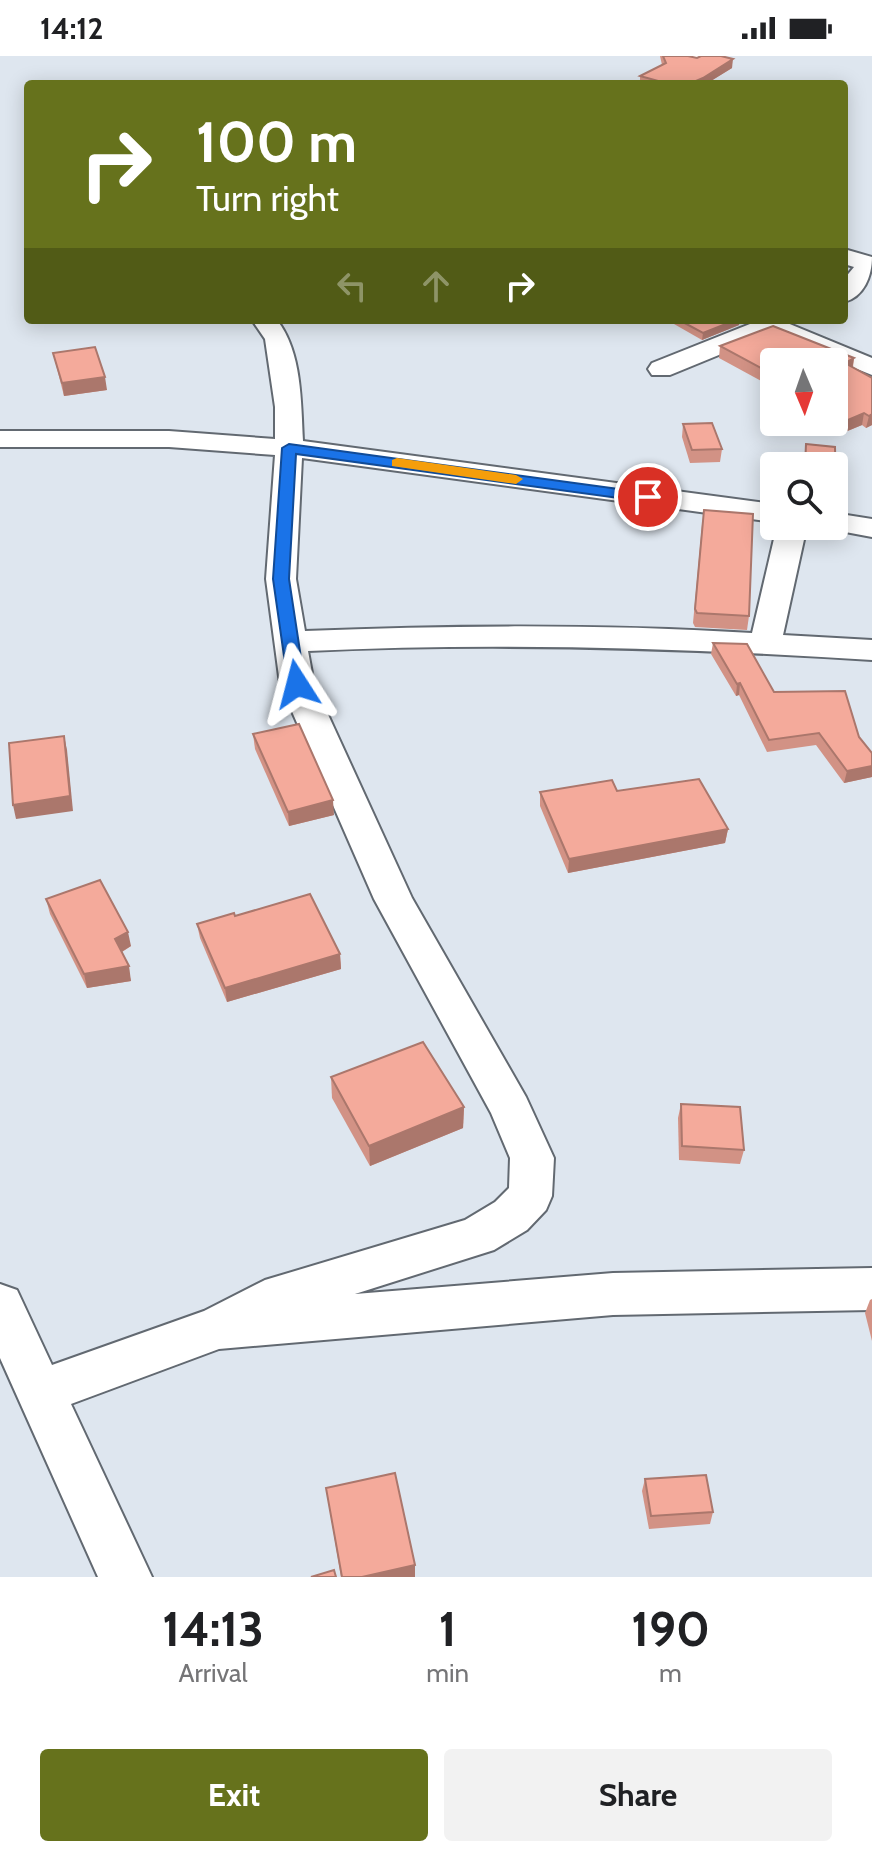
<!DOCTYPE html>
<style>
:root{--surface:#fff;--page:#f2f2f2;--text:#202124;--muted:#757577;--accent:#66721c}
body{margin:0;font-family:Cabin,sans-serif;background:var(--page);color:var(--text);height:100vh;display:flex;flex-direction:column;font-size:30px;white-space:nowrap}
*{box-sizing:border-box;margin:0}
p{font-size:26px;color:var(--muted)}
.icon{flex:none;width:44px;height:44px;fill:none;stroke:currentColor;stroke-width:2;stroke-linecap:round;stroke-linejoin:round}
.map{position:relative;height:1521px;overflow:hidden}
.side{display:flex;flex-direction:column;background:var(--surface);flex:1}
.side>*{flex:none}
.hud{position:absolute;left:24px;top:24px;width:824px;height:244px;border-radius:8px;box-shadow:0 4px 20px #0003;background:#66721c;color:#fff;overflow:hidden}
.needle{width:52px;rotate:178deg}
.tools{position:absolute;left:760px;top:292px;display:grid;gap:16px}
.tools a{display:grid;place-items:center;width:88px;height:88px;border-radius:8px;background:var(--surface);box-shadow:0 4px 20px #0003;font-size:40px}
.pin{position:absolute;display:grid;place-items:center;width:68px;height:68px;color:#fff;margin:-34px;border:4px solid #fff;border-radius:50%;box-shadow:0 2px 8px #0007}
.me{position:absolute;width:88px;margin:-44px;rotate:351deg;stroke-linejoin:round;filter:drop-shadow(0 0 6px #0008)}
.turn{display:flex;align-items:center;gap:28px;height:168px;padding:0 40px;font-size:36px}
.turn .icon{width:104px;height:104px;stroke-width:2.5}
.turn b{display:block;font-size:56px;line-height:68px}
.lanes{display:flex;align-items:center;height:76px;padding:0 40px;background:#0003;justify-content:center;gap:40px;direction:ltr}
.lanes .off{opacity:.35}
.eta{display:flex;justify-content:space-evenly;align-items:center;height:136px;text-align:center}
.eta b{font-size:48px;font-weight:700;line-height:56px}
.cta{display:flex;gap:16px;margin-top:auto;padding:16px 40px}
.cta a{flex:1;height:92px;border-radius:8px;background:var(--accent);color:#fff;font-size:32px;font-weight:700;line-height:92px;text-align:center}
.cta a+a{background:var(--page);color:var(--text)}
.status{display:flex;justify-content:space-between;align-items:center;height:56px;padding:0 40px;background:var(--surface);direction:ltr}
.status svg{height:22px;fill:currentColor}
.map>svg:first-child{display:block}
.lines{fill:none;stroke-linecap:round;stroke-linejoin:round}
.minor-casing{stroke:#626971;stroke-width:4}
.minor{fill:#fff;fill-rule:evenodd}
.wall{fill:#d29285}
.shaded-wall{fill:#ab776c}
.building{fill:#f4aa9b;stroke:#ab776c;stroke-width:2}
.route{fill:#1a73e8;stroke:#114b97;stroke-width:2}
.slow{fill:#f59e0b}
</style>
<div class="status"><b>14:12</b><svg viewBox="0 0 49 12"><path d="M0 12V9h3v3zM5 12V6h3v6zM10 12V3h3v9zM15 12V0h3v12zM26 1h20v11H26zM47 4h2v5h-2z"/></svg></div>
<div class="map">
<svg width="872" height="1521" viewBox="0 0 872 1521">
<rect width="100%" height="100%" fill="#dee6ef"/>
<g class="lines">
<g class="minor-casing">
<g id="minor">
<path d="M678,0h27l2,2 -10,6 -17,-4z"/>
<path d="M844,193l28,8c0,19 -8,40 -28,45v-23l10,-12 -10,-3z"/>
<path d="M252,264h25c25,32 24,82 26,121l471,63v18l-472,-64 -6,121 9,52c149,-6 298,-7 447,2l25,-107h30l-24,109 89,5v20c-188,-12 -375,-18 -564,-9l6,33 98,214 114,199 28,61 -2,38 -6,14 -19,20 -33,20 -139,44 258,-21 259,-5v42l-259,5 -394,34 -148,55 81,173h-54l-98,-219v-74l17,6 35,75 152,-54 61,-31 200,-60 30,-18 14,-14 1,-30 -19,-45 -117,-214 -94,-215 -14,-105 9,-124 -106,-8h-169v-16h169l106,8v-32l-10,-68z"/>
<path d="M760,264h20l92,38v17l-102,-41 -100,41h-18l-4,-6 4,-6z"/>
<path d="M834,457l38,6v18l-48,-9 -2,-2h12z"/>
</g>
</g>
<use href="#minor" class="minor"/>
</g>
<g class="wall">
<path d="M660,0h28l9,2 4,-2h24l-1,1 8,11 -26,16h-66v-8l22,-11z"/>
<path d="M667,264h73l-1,5 -37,15z"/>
<path d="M720,290l134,12 -1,9 19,58 -6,3 -4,-3 -17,7 -15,-10h4v-60h-60v26l-55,-30z"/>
<path d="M53,297l54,37 -43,6z"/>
<path d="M683,368l39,25 -2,13 -30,1 -8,-26z"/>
<path d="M806,388l29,3 1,50 -2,10v-41h-31z"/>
<path d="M702,468l47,92 -2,14 -52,-3 -2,-4z"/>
<path d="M713,587l61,49 85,45 13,16v24l-28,6 -28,-38 -49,7 -28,-57 -3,1 -25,-42z"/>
<path d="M253,678l81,81 -45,11 -34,-77z"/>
<path d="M617,735l111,38 -3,14 -157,30 -28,-67v-14z"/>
<path d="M46,843l85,47 -9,6 9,29 -44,7 -37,-74z"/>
<path d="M235,860l105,38 1,15 -114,33 -27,-64 -3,-14z"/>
<path d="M331,1021l133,30 -1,21 -93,38 -38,-68z"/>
<path d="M681,1048l63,46 -4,14 -61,-4 -1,-42z"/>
<path d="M872,1243v42l-7,-28 5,-13z"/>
<path d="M645,1423l68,33 -3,12 -61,5 -7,-38z"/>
<path d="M326,1432l89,77v12h-74z"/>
</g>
<g class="shaded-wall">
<path d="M733,3l-1,9 -26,16h-17z"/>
<path d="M736,264h4l-1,5 -37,15 1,-7z"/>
<path d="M854,302l-2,12 -7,-7z"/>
<path d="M105,321l2,13 -43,6 -2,-13z"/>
<path d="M864,357l-2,12 -17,7 3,-12z"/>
<path d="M872,358v11l-6,3 3,-12z"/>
<path d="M740,627l-1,12 -3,1 1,-12z"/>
<path d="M64,680l3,14 6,61 -57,8 -3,-14z"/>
<path d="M872,710v11l-28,6 3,-12z"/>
<path d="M333,744l1,15 -45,11 -1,-14z"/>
<path d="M728,773l-3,14 -157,30 1,-14z"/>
<path d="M128,876l3,14 -13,8 -3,-15z"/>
<path d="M340,898l1,15 -114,33 -2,-14z"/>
<path d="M129,910l2,15 -44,7 -3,-14z"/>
<path d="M464,1051l-1,21 -93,38 -1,-20z"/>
<path d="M415,1509v12h-53z"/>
</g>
<g class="building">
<path d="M663,0h25l9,2 4,-2h20l12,3 -30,19 -14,6h-20l-29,-8 26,-13z"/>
<path d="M679,264h57l-33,13z"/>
<path d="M773,270l81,32 -9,5 27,15v36l-3,2 -5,-3 -16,7 -14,-9v-49h-60v13l-54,-29z"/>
<path d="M95,291l10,30 -43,6 -9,-30z"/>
<path d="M712,367l10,26 -30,1 -9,-26z"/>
<path d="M806,388l29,3 1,50h-2v-31h-29z"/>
<path d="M704,454l49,4 -4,102 -52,-3 -2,-4z"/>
<path d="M713,587l34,1 27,48 71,-1 14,46 13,16v13l-25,5 -28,-38 -50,7 -29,-57 -3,1z"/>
<path d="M299,668l34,76 -45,12 -35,-78z"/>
<path d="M64,680l6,60 -57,9 -4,-62z"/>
<path d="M699,723l29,50 -159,30 -29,-67 72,-12 5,11z"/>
<path d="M100,824l28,52 -13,7 14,27 -45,8 -38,-75z"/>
<path d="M310,838l30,60 -115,34 -28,-64 37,-11 1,3z"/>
<path d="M423,986l41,65 -95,39 -38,-69z"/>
<path d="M681,1048l59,3 4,43 -62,-4z"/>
<path d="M395,1417l20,92 -53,12h-20l-16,-89z"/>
<path d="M706,1419l7,37 -62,4 -6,-37z"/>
<path d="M334,1514l2,7h-25z"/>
</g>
<path class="route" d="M289,388l359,49 8,4 -8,5 -352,-48 -7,125 16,105 -8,5 -9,-5 -15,-105 9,-131z"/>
<path class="slow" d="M397,402l119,17 7,4 -7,5 -124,-18v-6z"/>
</svg>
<div class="tools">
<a><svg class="needle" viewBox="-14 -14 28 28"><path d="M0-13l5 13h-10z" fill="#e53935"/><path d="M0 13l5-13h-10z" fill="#757577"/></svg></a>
<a><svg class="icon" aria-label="search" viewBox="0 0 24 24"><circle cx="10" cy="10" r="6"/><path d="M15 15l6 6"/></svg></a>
</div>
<div class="pin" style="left:648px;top:441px;background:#d93025"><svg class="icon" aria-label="arrive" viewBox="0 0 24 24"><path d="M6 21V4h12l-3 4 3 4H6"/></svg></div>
<svg class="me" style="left:297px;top:628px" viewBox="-20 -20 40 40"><path d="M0-17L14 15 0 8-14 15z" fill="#1a73e8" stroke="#fff" stroke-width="4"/></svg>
<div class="hud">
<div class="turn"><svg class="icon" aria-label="right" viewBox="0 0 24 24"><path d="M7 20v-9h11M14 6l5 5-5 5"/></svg><div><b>100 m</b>Turn right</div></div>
<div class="lanes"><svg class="icon off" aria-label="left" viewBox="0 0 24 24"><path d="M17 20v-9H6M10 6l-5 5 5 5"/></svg><svg class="icon off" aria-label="ahead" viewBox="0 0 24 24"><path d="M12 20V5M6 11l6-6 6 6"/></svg><svg class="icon" aria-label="right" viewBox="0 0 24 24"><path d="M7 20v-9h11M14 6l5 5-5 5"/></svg></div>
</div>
</div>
<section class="side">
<div class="eta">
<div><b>14:13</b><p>Arrival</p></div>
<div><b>1</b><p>min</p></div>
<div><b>190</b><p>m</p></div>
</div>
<div class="cta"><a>Exit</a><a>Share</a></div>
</section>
